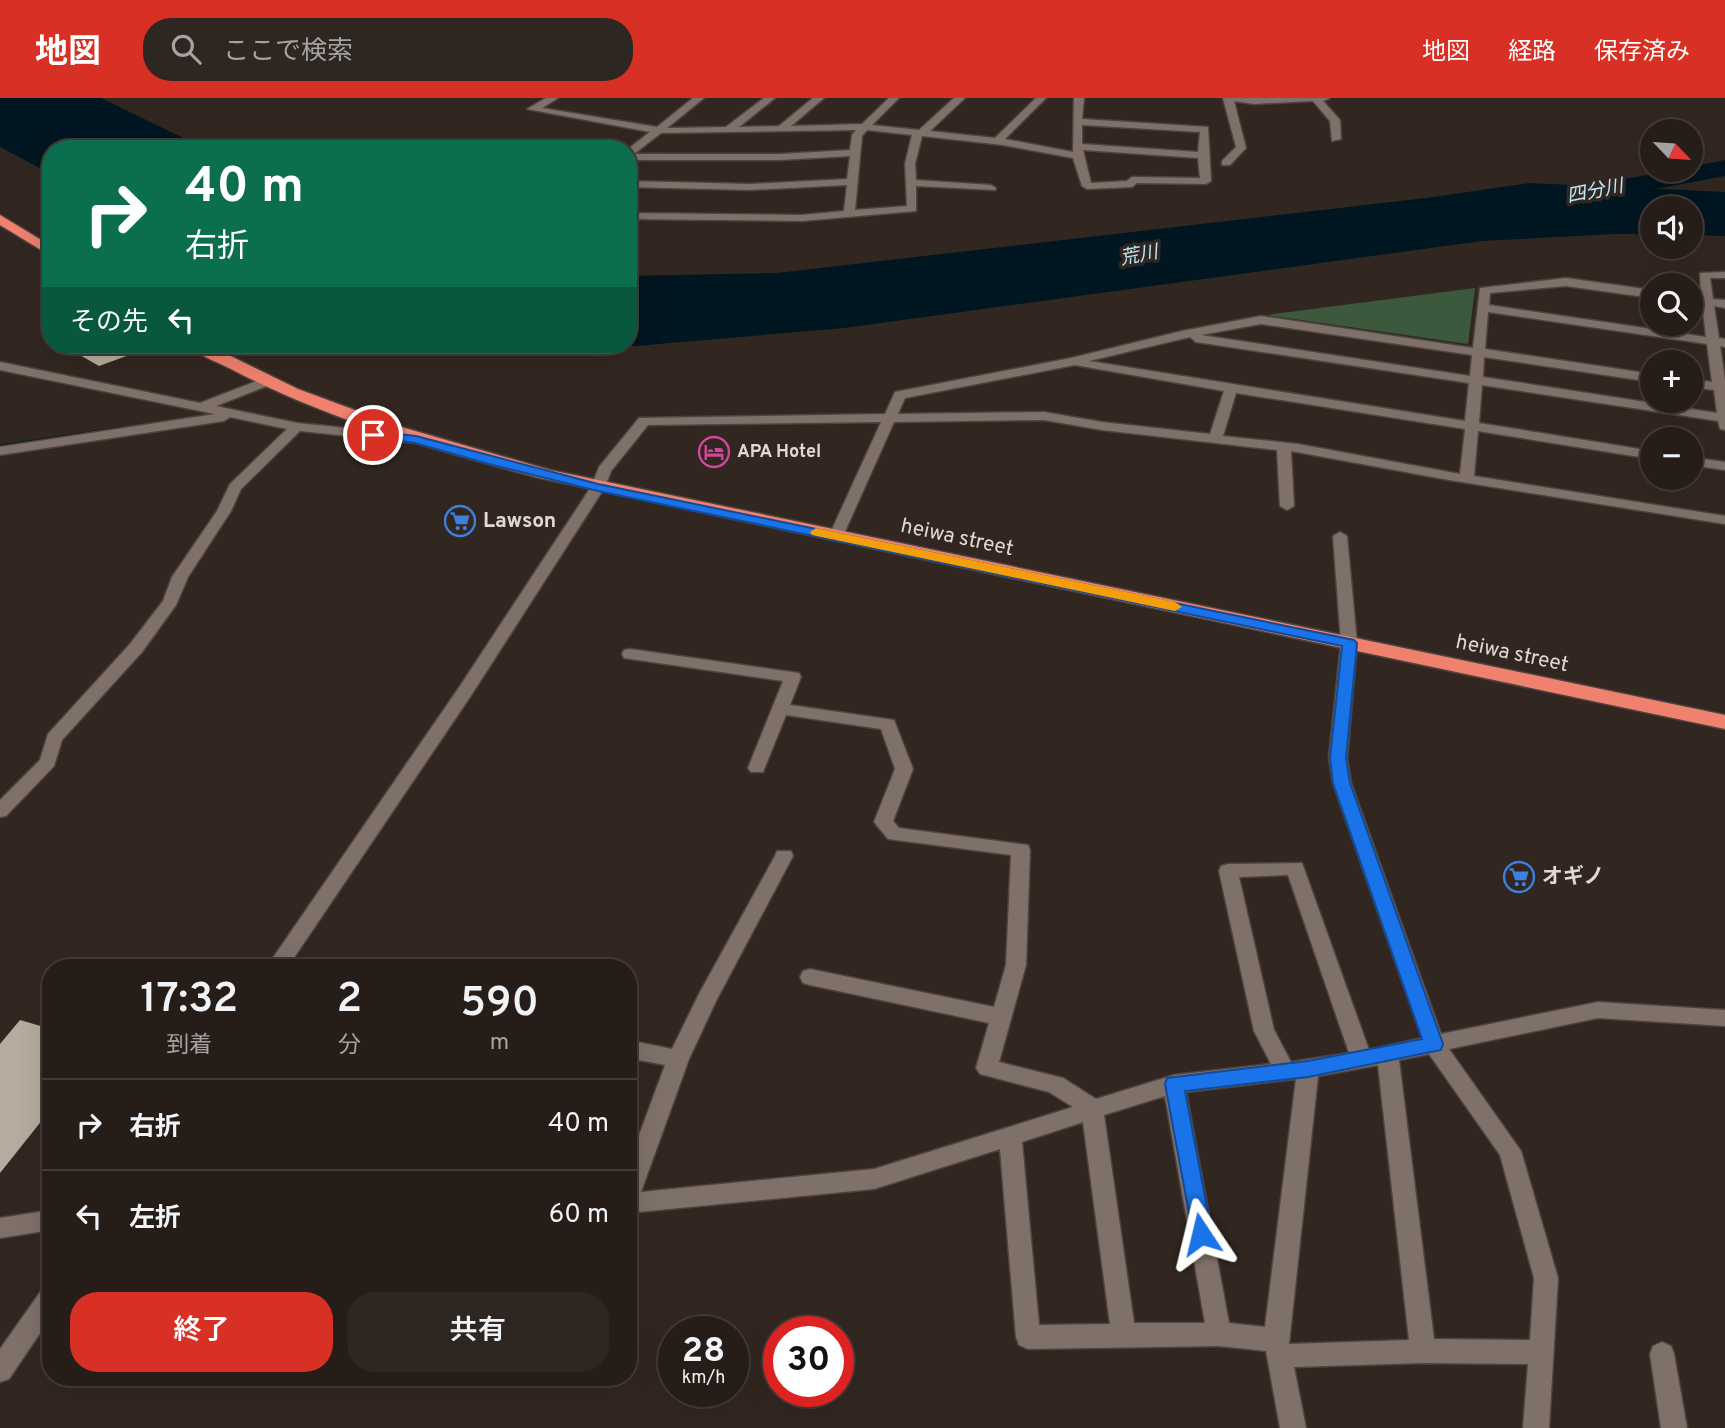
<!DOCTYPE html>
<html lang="ja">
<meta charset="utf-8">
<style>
:root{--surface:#261d18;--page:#2e2621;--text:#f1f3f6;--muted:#a4a2a2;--line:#423b37;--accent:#d93025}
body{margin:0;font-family:Overpass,"Noto Sans JP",sans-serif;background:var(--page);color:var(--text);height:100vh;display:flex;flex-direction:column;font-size:26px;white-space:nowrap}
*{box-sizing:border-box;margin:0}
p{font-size:23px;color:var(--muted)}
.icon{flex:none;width:38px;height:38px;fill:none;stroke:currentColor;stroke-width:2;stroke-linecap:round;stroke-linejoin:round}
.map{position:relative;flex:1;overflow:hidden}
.drawer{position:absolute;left:42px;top:861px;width:595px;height:427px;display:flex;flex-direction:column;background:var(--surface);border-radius:28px;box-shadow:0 7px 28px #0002,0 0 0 2px var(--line)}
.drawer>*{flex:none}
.hud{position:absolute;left:42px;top:42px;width:595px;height:214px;border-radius:28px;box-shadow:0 7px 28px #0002,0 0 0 2px var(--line);background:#0b6e4f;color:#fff;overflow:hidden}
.needle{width:46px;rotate:115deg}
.tools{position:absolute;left:1640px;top:21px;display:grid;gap:14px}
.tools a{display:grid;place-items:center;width:63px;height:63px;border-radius:50%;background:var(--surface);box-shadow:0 7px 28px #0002,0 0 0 2px var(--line);font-size:35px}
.speed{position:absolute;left:658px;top:1218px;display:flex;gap:14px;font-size:35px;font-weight:700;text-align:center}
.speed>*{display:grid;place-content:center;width:91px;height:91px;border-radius:50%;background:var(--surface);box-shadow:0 7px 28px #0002,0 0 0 2px var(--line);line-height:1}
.speed small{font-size:18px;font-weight:400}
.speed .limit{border:10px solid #d22;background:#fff;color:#111}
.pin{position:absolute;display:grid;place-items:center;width:60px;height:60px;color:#fff;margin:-30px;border:4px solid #fff;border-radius:50%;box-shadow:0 2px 7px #0007}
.me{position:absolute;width:77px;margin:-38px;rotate:350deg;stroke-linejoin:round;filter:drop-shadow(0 0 5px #0008)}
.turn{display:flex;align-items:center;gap:24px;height:147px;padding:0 28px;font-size:32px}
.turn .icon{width:91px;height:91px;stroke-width:2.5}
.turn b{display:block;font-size:49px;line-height:60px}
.then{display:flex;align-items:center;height:66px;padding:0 28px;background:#0003;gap:14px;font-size:26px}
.eta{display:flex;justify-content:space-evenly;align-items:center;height:119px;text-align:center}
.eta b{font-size:42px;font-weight:600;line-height:49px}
.primary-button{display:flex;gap:14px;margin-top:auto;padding:14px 28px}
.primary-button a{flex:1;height:80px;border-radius:28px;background:var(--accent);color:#fff;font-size:28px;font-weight:600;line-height:80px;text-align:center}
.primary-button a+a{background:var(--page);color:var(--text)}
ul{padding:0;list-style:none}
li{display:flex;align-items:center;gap:21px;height:91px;padding:0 28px;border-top:2px solid var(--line)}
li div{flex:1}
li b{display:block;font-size:26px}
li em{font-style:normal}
header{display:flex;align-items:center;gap:42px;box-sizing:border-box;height:98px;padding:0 35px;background:var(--accent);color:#fff}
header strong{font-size:33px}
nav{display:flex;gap:38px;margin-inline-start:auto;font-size:24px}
.search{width:490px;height:63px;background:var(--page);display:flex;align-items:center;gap:18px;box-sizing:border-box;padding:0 24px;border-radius:28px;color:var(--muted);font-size:26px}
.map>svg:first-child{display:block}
.green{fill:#3c593d}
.water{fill:#001620}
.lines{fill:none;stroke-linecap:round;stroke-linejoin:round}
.stream{stroke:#001620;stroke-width:5}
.river{fill:#001620;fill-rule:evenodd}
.building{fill:#b5ac9f}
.minor-casing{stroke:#4d433f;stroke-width:3}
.highway-casing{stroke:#4d433f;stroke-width:3}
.minor{fill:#7f7169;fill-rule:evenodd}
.highway{fill:#ef816e;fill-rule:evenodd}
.route{fill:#1a73e8;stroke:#114b97;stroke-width:2}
.slow{fill:#f59e0b}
.labels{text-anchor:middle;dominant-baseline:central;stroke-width:7;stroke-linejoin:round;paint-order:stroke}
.far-poi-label{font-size:18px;font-weight:bold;fill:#e0d8d4;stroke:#322720;text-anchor:start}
.far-water-label{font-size:19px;font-style:italic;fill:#b9e9fd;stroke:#322720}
.poi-label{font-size:21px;font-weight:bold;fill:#e0d8d4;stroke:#322720;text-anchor:start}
.street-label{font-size:21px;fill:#e0d8d4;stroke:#322720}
</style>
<header>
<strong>地図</strong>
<div class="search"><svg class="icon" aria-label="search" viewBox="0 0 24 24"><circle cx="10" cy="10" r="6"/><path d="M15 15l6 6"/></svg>ここで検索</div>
<nav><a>地図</a><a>経路</a><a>保存済み</a></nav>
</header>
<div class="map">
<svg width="1725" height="1330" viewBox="0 0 1725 1330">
<rect width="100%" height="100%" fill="#322720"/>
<path class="green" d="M1475,190l-7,56 -201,-29z"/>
<g class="water">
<path d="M0,0h101l105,51h-155v25l-51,-27z"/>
<path d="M1529,85l196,9v44l-34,-1 -1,-27h-38v26h-37l-133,7 -638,87 -208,18 -43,-1h35v-69l149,-3 649,-75z"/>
</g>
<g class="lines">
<path class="stream" d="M0,349l122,-18"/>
<path class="river" d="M1725,62v16l-160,30 -9,-2 -4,-6 4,-6 9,-2 109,-20h16v-3z"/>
</g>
<g class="building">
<path d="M100,247h51v2l-52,19 -21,-12z"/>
<path d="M20,922l31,9v80l-51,64v-129z"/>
</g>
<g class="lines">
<g class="minor-casing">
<g id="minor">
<path d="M546,0h12l-16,10 115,19 36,-29h11l-37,30h4l55,-1 38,-29h11l-36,29 40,-1 34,-28h11l-33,28 71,-2 27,-26h10l-27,27 47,5 35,-32h11l-35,33 65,7 41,-40h10l-41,41 68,13 1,-54h10l-2,21 126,8 3,54 -5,3 -69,-1 -5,4 -45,2 -5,-3 -9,-28 -70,-13 -81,-9 -7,28 1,16 75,5 5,3 -1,2 -79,-4v25l-114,10 -174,-2v-6l174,2 42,-4 3,-26 -97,5 -122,-3v-6l122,3 97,-5 3,-23 -70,4h-152v-11l22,-17 -123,-23zM1082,27l118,7 -2,20 -116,-8zM856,32l-4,5 -2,15 -70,4h-146l27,-21zM867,32l45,5 -7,29 2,42 -52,4 7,-74zM1083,52l115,8 2,20 -68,-1 -5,4 -36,2z"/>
<path d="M1223,0h107l-7,3 17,19 1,19 -9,2 -2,-20 -17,-20 -59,3 -20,-3 12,47 -16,17h-8v-4l14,-14z"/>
<path d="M1725,174v6h-15l3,21 12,1v8l-11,-2 5,32 6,1v8l-5,-1 5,34v50l-5,-1 -2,-8 -236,-36 -3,38 173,28v8l-174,-28 -4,45 251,40v8l-276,-44 -158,-29 3,55 -7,4 -7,-4 -3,-56 -175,-20 -58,-10 -150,2 -51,114 -7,4 -7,-4 52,-114 -233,3 -37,46 -6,16 -133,207 -185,274h-21l194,-282 131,-199 8,-20 40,-49 246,-4 10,-22 176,-34 111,-27 79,-15 212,32 7,-60 86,-10 86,12v8l-86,-12 -76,7 -1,12 217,32 -4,-33 -12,-1v-7l11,1 -1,-24zM1488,214l219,32 5,38 -22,-3v8l24,3 3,23 -234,-36 1,-20 168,25v-8l-167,-25zM1261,226l211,31 -2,21 -269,-41zM1190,239l6,5 273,41 -4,38 -376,-60zM1075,267l149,26 -14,43 -108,-12 -58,-10 -146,2 7,-16zM1236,295l229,36 -5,45 -162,-30 -75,-8z"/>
<path d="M0,264l200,41 67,-26 5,1v6l-56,22 81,17 119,12 7,4 -7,4 -116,-12 -59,58 -10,22 -43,66 -12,28 -34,47 -80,88 -8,26 -48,50 -6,1v-17l40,-40 8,-26 82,-90 33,-43 9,-24 45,-66 13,-27 57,-55 -57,-12 -6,4 -224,34v-8l215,-33 -215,-44z"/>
<path d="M1690,359l35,5v8l-35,-5z"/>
<path d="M1340,434l7,4 10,107 -10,115 4,25 90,251 157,-32 127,8v16l-127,-8 -149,31 72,102 37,127 -9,150h-26l5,-64 -105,-1 -129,4 12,61h-26l-14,-77 -47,-5 -191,3 -9,-4 -3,-8 -16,-188 -126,40 -246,24v-48l37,-100 -37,-7v-18l44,9 27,-55 76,-138 2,-5h14l2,5 -77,145 -27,58 -48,133 233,-23 199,-62 -24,-15 -69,-18 -4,-6 13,-45 -179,-38 -7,-2 -3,-6 3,-6 7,-2 184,38 12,-42 5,-110 -123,-16 -14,-17 21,-53 -14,-40 -95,-14 -23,57h-12l-3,-4 35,-87 -159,-23 -2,-4 2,-4 6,-1 169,24 2,4 -11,28 104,15 19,49 -20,52 6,7 129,17 2,5 -4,115 -27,97 64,16 33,21 78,-24 97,-11 -17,-33 -35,-160 2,-5 7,-2 74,-1 67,187 53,-12 -89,-255 -4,-25 12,-115 -8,-107zM1288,777l61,178 -58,9 -17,-32 -35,-153zM1429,956l71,101 34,123 -4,62 -96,-1 -35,-279zM1378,967l31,275 -120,4 29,-268zM1296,981l-31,248 -36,-4 -43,-231zM1165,998l40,227h-71l-30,-208zM1083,1024l27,202 -71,1 -17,-183z"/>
<path d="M51,1112v20l-51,8v-20z"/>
<path d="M51,1187v32l-42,62 -9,3v-33l43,-61z"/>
<path d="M1662,1244l9,4 3,8 13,74h-26l-11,-74 3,-8z"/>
</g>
</g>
<g class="highway-casing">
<g id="highway">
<path d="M0,117l51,31v10l-51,-31z"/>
<path d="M190,247h18l90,44 100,37 152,44 1175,245v14l-1185,-251c-105,-28 -212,-58 -309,-109 -13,-7 -33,-13 -41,-24z"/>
</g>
</g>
<use href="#minor" class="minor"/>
<use href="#highway" class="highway"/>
</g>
<path class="route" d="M373,333l43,5 182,48 756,156 3,3 -11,115 4,25 93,261 -2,6 -133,27 -123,14 27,143 -3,6 -8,3 -7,-3 -29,-156 2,-6 141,-17 114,-22 -89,-256 -3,-25 12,-112 -744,-155 -109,-27 -74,-21 -47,-6v-5z"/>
<path class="slow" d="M816,430l359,74 7,5 -7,4 -363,-76 -2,-3z"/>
<defs>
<g id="hotel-ring" transform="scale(1.575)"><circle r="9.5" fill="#322720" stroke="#d1479c" stroke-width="1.5"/><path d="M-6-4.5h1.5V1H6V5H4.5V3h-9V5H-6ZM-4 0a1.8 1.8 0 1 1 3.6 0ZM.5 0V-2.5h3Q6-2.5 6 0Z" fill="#d1479c"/></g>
<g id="supermarket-ring" transform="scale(1.575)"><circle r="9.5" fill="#322720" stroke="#3f7fe0" stroke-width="1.5"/><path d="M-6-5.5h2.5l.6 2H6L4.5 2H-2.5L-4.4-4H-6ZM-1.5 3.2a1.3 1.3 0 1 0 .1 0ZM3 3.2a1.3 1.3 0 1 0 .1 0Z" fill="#3f7fe0"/></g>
</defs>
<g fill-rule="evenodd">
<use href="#hotel-ring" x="714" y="354"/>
<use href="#supermarket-ring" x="460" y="423"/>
<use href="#supermarket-ring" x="1519" y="779"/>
</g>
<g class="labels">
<g class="far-poi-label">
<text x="737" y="354">APA Hotel</text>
</g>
<g class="far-water-label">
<text transform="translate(1595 94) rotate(-11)">四分川</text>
<text transform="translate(1139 158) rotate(-11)">荒川</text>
</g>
<g class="poi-label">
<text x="483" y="423">Lawson</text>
<text x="1542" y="779">オギノ</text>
</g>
<g class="street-label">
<text transform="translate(957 440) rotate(12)">heiwa street</text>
<text transform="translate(1512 556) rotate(12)">heiwa street</text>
</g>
</g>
</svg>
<div class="tools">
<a><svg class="needle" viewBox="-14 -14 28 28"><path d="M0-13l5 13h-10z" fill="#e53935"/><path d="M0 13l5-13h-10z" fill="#a4a2a2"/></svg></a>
<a><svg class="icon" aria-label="sound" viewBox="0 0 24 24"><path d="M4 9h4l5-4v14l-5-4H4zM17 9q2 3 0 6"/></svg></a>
<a><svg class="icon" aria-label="search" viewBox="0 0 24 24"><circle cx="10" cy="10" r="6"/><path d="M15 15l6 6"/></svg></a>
<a>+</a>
<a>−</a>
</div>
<div class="speed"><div>28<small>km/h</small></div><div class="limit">30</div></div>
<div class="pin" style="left:373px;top:337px;background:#d93025"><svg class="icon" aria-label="arrive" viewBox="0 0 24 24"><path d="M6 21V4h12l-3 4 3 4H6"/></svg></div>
<svg class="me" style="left:1201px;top:1136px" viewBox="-20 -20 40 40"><path d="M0-17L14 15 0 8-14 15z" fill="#1a73e8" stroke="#fff" stroke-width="4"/></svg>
<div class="hud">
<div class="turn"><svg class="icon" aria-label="right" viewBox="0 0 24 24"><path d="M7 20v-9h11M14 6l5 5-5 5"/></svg><div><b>40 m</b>右折</div></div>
<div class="then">その先<svg class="icon" aria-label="left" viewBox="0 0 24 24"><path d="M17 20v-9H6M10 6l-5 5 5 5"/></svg></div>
</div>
<section class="drawer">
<div class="eta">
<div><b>17:32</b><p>到着</p></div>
<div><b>2</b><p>分</p></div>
<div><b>590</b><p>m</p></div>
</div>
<ul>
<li><svg class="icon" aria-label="right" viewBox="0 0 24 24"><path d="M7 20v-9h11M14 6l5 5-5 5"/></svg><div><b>右折</b></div><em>40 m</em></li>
<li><svg class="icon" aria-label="left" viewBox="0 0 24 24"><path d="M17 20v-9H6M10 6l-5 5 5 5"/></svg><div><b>左折</b></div><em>60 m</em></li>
</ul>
<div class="primary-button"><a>終了</a><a>共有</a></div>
</section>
</div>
